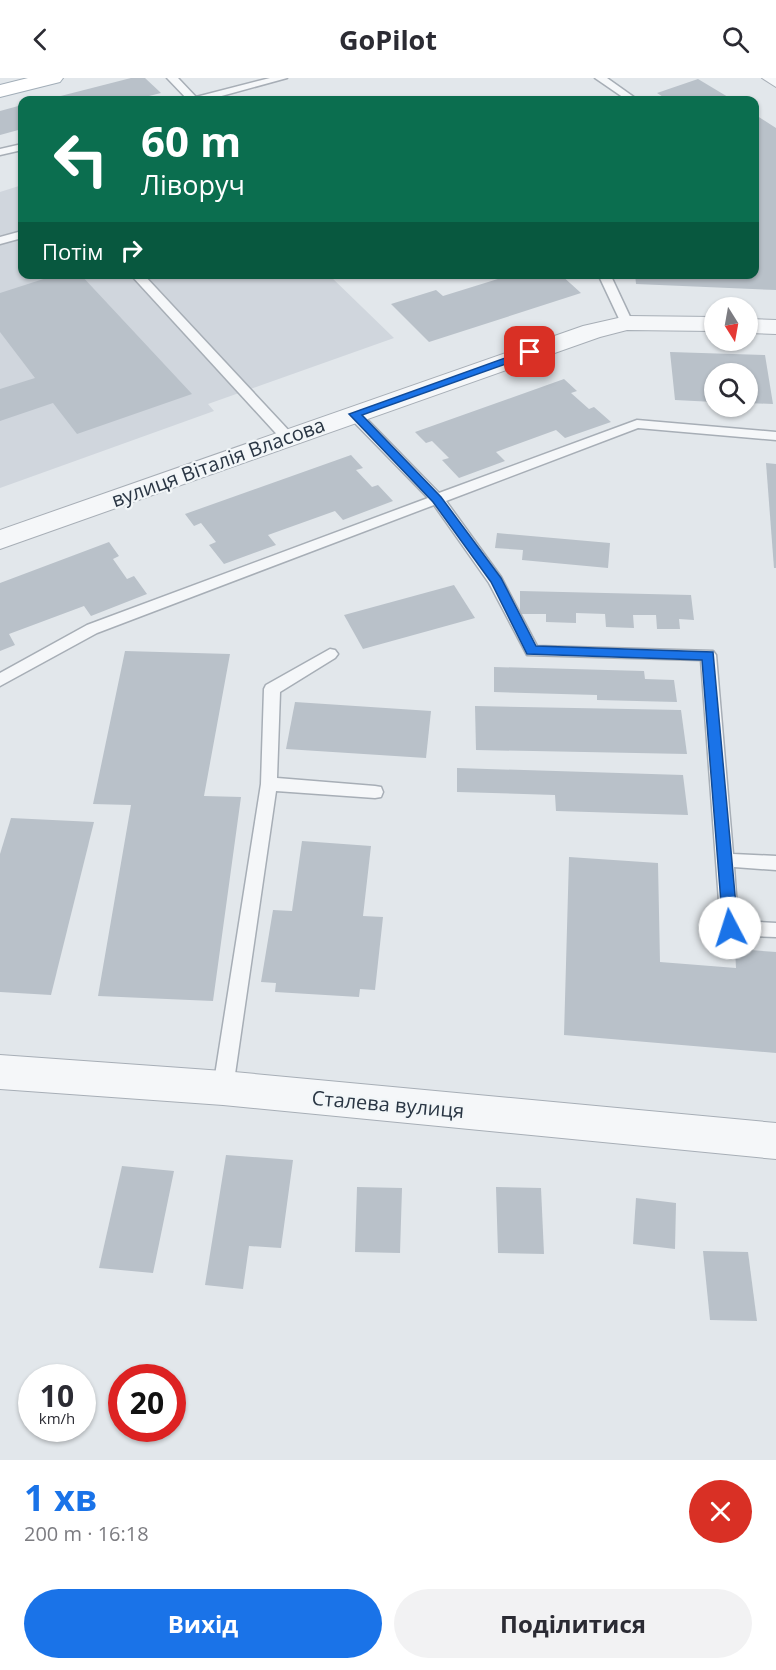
<!DOCTYPE html>
<html lang="uk">
<meta charset="utf-8">
<style>
:root{--surface:#fff;--page:#f2f2f3;--text:#2b2b33;--muted:#7c7c81;--accent:#1a73e8}
body{margin:0;font-family:"Open Sans",sans-serif;background:var(--page);color:var(--text);height:100vh;display:flex;flex-direction:column;font-size:22px;white-space:nowrap}
*{box-sizing:border-box;margin:0}
p{font-size:20px;color:var(--muted)}
.icon{flex:none;width:33px;height:33px;fill:none;stroke:currentColor;stroke-width:2;stroke-linecap:round;stroke-linejoin:round}
.map{position:relative;height:1382px;overflow:hidden}
.sheet{display:flex;flex-direction:column;background:var(--surface);flex:1}
.sheet>*{flex:none}
.top-card{position:absolute;left:18px;top:18px;width:741px;height:183px;border-radius:12px;box-shadow:0 2px 4px #0004;background:#0b6e4f;color:#fff;overflow:hidden}
.needle{width:39px;rotate:169deg}
.buttons{position:absolute;left:704px;top:219px;display:grid;gap:12px}
.buttons a{display:grid;place-items:center;width:54px;height:54px;border-radius:50%;background:var(--surface);box-shadow:0 2px 4px #0004;font-size:30px}
.speed{position:absolute;left:18px;top:1286px;display:flex;gap:12px;font-size:30px;font-weight:700;text-align:center}
.speed>*{display:grid;place-content:center;width:78px;height:78px;border-radius:50%;background:var(--surface);box-shadow:0 2px 4px #0004;line-height:1}
.speed small{font-size:15px;font-weight:400}
.speed .limit{border:9px solid #d22;background:#fff;color:#111}
.pin{position:absolute;display:grid;place-items:center;width:51px;height:51px;color:#fff;margin:-26px;border-radius:12px;box-shadow:0 3px 9px #0006}
.me{position:absolute;width:66px;margin:-33px;rotate:355deg;stroke-linejoin:round;filter:drop-shadow(0 0 4px #0008)}
.turn{display:flex;align-items:center;gap:21px;height:126px;padding:0 24px;font-size:27px}
.turn .icon{width:78px;height:78px;stroke-width:2.5}
.turn b{display:block;font-size:42px;line-height:51px}
.then{display:flex;align-items:center;height:57px;padding:0 24px;background:#0003;gap:12px;font-size:22px}
.round{display:grid;place-items:center;flex:none;width:63px;height:63px;border-radius:32px;background:var(--page)}
.summary{display:flex;align-items:center;justify-content:space-between;height:102px;padding:0 24px}
h1{font-size:36px;font-weight:700;line-height:45px;color:var(--accent)}
.primary-button{display:flex;gap:12px;margin-top:auto;padding:12px 24px}
.primary-button a{flex:1;height:69px;border-radius:36px;background:var(--accent);color:#fff;font-size:24px;font-weight:700;line-height:69px;text-align:center}
.primary-button a+a{background:var(--page);color:var(--text)}
header{display:flex;justify-content:space-between;align-items:center;height:78px;padding:0 24px;background:var(--surface);font-size:27px;font-weight:700}
.map>svg:first-child{display:block}
.built{fill:#d0d6dd}
.building{fill:#b9c1c9}
.lines{fill:none;stroke-linecap:round;stroke-linejoin:round}
.service-casing{stroke:#a7aeb6;stroke-width:3}
.pedestrian-casing{stroke:#a7aeb6;stroke-width:2}
.minor-casing{stroke:#a7aeb6;stroke-width:2}
.primary-casing{stroke:#a1adb7;stroke-width:2}
.service{fill:#f5f7f9;fill-rule:evenodd}
.pedestrian{fill:#f5f7f9;fill-rule:evenodd}
.minor{fill:#f5f7f9;fill-rule:evenodd}
.primary{fill:#fff;fill-rule:evenodd}
.route{fill:#1a73e8;stroke:#114b97;stroke-width:1.5}
.labels{text-anchor:middle;dominant-baseline:central;stroke-width:4.5;stroke-linejoin:round;paint-order:stroke}
.street-label{font-size:20px;fill:#2a3644;stroke:#f2f6f8}
</style>
<header><svg class="icon" aria-label="back" viewBox="0 0 24 24"><path d="M15 5l-7 7 7 7"/></svg>GoPilot<svg class="icon" aria-label="search" viewBox="0 0 24 24"><circle cx="10" cy="10" r="6"/><path d="M15 15l6 6"/></svg></header>
<div class="map">
<svg width="776" height="1382" viewBox="0 0 776 1382">
<rect width="100%" height="100%" fill="#e2e7eb"/>
<path class="built" d="M22,107v89l307,1 65,63 -186,66 6,7 -214,77v-296z"/>
<g class="building">
<path d="M131,0h14l16,15 -28,7h-88z"/>
<path d="M698,1l35,21h-65l-11,-7z"/>
<path d="M22,27v24l-22,6v-24z"/>
<path d="M754,36l22,14v162l-140,-6 -1,-10h119z"/>
<path d="M59,196h21l112,120 -115,40 -24,-31 -53,18v-32l35,-11 -35,-46v-39z"/>
<path d="M497,196h63l21,19 -152,49 -38,-38 45,-14 7,6 58,-18z"/>
<path d="M670,274l95,3 8,49 -26,-1v-29h-33v28l-39,-2z"/>
<path d="M564,301l13,12 -6,2 18,16 5,-2 17,15 -46,16 -9,-8 -60,22 9,9 -46,17 -17,-18 7,-2 -17,-17 -6,2 -11,-11z"/>
<path d="M351,377l12,13 -7,2 16,17 6,-2 15,16 -50,19 -8,-9 -67,24 8,10 -52,19 -15,-19 7,-3 -15,-19 -7,3 -9,-12z"/>
<path d="M766,385l10,1v104h-2z"/>
<path d="M497,455l113,10 -2,25 -86,-8 1,-10 -28,-2z"/>
<path d="M109,464l10,14 -6,3 14,20 7,-3 13,18 -56,22 -7,-10 -75,28 6,11 -15,6v-68z"/>
<path d="M454,507l21,33 -112,31 -19,-34z"/>
<path d="M520,513l171,4 3,25 -15,-1 1,10h-23l-1,-14h-23l1,13 -28,-1 -1,-13 -29,-1v10l-30,-1v-8h-26z"/>
<path d="M125,573l105,3 -26,142 37,1 -28,204 -115,-5 33,-191 -38,-1z"/>
<path d="M494,589l150,4 1,8 29,1 3,22 -80,-2v-5l-103,-3z"/>
<path d="M295,624l136,9 -5,47 -140,-9z"/>
<path d="M475,628l206,4 6,44 -211,-4z"/>
<path d="M457,690l226,7 5,40 -132,-4 -1,-16 -98,-3z"/>
<path d="M11,740l83,4 -43,173 -51,-3v-138z"/>
<path d="M302,763l69,5 -8,70 20,1 -8,73 -15,-1 -1,8 -84,-5 1,-9 -15,-1 12,-72 19,1z"/>
<path d="M569,779l89,6 2,99 76,6 -1,-19 41,3v101l-212,-18z"/>
<path d="M226,1077l67,5 -12,88 -32,-2 -6,43 -38,-4z"/>
<path d="M122,1088l52,5 -21,102 -54,-5z"/>
<path d="M357,1109l45,1 -2,65 -45,-1z"/>
<path d="M496,1109l45,1 3,66 -46,-1z"/>
<path d="M636,1120l40,5 -1,46 -42,-5z"/>
<path d="M703,1173l45,1 9,69 -47,-1z"/>
</g>
<g class="lines">
<g class="service-casing">
<g id="service">
<path d="M167,0h11l18,19 74,-19h17l-80,22h-19z"/>
<path d="M595,0h12l31,22h-11z"/>
<path d="M22,66v6l-22,5v-6z"/>
<path d="M22,153v7l-22,6v-7z"/>
<path d="M130,196h13l150,161 2,3 -2,3h-10z"/>
<path d="M598,196h12l23,49 -2,3h-8l-2,-3z"/>
<path d="M354,332l5,1 80,82 198,-73 139,12v8l-138,-12 -192,73 55,76 36,69 176,5 3,4 17,199 43,2v14l-42,-3 4,54 38,2v14l-46,-2 -6,-2 -3,-5 -20,-268 -174,-5 -38,-72 -55,-78 -337,128 -97,53v-13l87,-48 341,-127 -79,-81 -2,-3z"/>
<path d="M330,571l5,1 3,4 -3,4 -55,34 -3,86 98,8 6,1 2,5 -2,5 -6,1 -99,-7 -43,297 -3,6 -7,3 -7,-3 -3,-6 48,-304 3,-95 2,-4z"/>
</g>
</g>
<g class="pedestrian-casing">
<path id="pedestrian" d="M762,0h14v9z"/>
</g>
<g class="minor-casing">
<g id="minor">
<path d="M627,238l87,1v14l-87,-1 -27,7 -600,212v-19l583,-204z"/>
<path d="M747,241l29,1v14l-29,-1z"/>
<path d="M0,977l223,16 553,52v36l-553,-54 -223,-16z"/>
</g>
</g>
<g class="primary-casing">
<path id="primary" d="M28,0h35l-3,4 -60,15v-12z"/>
</g>
<use href="#service" class="service"/>
<use href="#pedestrian" class="pedestrian"/>
<use href="#minor" class="minor"/>
<use href="#primary" class="primary"/>
</g>
<path class="route" d="M530,271l4,1v4l-172,61 79,82 60,81 35,68 177,6 25,276 -3,4h-10l-2,-4 -21,-268 -175,-6 -36,-72 -58,-80 -84,-88z"/>
<g class="labels">
<g class="street-label">
<text transform="translate(218 384) rotate(-20)">вулиця Віталія Власова</text>
<text transform="translate(388 1026) rotate(5)">Сталева вулиця</text>
</g>
</g>
</svg>
<div class="buttons">
<a><svg class="needle" viewBox="-14 -14 28 28"><path d="M0-13l5 13h-10z" fill="#e53935"/><path d="M0 13l5-13h-10z" fill="#7c7c81"/></svg></a>
<a><svg class="icon" aria-label="search" viewBox="0 0 24 24"><circle cx="10" cy="10" r="6"/><path d="M15 15l6 6"/></svg></a>
</div>
<div class="speed"><div>10<small>km/h</small></div><div class="limit">20</div></div>
<div class="pin" style="left:530px;top:274px;background:#d93025"><svg class="icon" aria-label="arrive" viewBox="0 0 24 24"><path d="M6 21V4h12l-3 4 3 4H6"/></svg></div>
<svg class="me" style="left:730px;top:850px" viewBox="-20 -20 40 40"><circle r="19" fill="#fff"/><path d="M0-13L10 11 0 6-10 11z" fill="#1a73e8"/></svg>
<div class="top-card">
<div class="turn"><svg class="icon" aria-label="left" viewBox="0 0 24 24"><path d="M17 20v-9H6M10 6l-5 5 5 5"/></svg><div><b>60 m</b>Ліворуч</div></div>
<div class="then">Потім<svg class="icon" aria-label="right" viewBox="0 0 24 24"><path d="M7 20v-9h11M14 6l5 5-5 5"/></svg></div>
</div>
</div>
<section class="sheet">
<div class="summary"><div><h1>1 хв</h1><p>200 m · 16:18</p></div><a class="round" style="background:#d93025;color:#fff"><svg class="icon" aria-label="close" viewBox="0 0 24 24"><path d="M6 6l12 12M18 6L6 18"/></svg></a></div>
<div class="primary-button"><a>Вихід</a><a>Поділитися</a></div>
</section>
